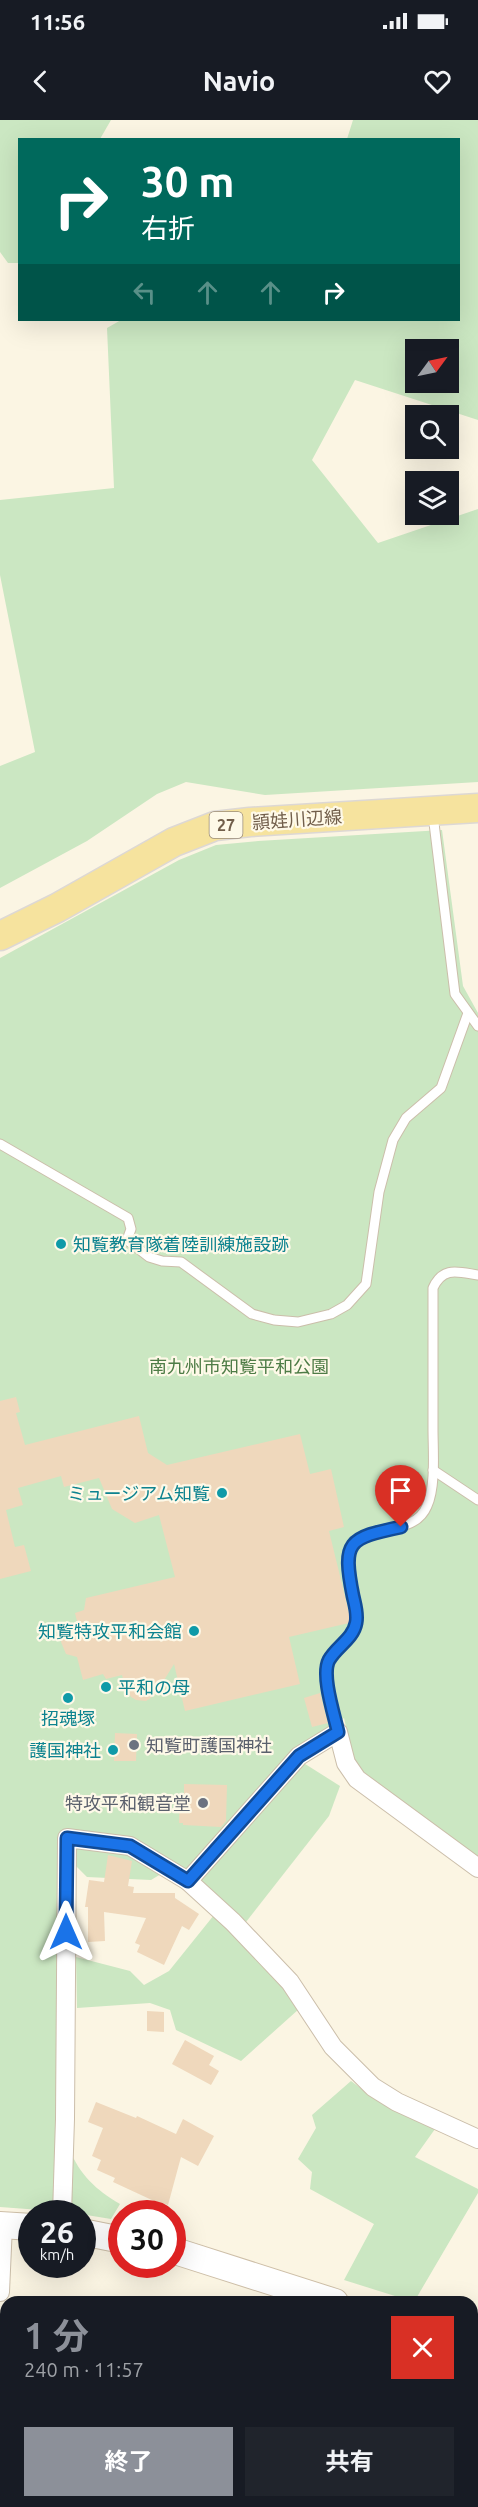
<!DOCTYPE html>
<html lang="ja">
<meta charset="utf-8">
<style>
:root{--surface:#171b24;--page:#20242c;--text:#f1f3f6;--muted:#9ea1a6;--accent:#8c9099}
body{margin:0;font-family:Ubuntu,"Noto Sans JP",sans-serif;background:var(--page);color:var(--text);height:100vh;display:flex;flex-direction:column;font-size:22px;white-space:nowrap}
*{box-sizing:border-box;margin:0}
p{font-size:20px;color:var(--muted)}
.icon{flex:none;width:33px;height:33px;fill:none;stroke:currentColor;stroke-width:2;stroke-linecap:round;stroke-linejoin:round}
.map{position:relative;flex:1;overflow:hidden}
.side{position:absolute;left:0px;top:2176px;width:478px;height:212px;display:flex;flex-direction:column;background:var(--surface);border-radius:18px 18px 0 0;box-shadow:0 6px 24px #0002}
.side>*{flex:none}
.hud{position:absolute;left:18px;top:18px;width:442px;height:183px;border-radius:0px;box-shadow:0 6px 24px #0002;background:#00695c;color:#fff;overflow:hidden}
.needle{width:39px;rotate:57deg}
.controls{position:absolute;left:405px;top:219px;display:grid;gap:12px}
.controls a{display:grid;place-items:center;width:54px;height:54px;border-radius:0px;background:var(--surface);box-shadow:0 6px 24px #0002;font-size:30px}
.speed{position:absolute;left:18px;top:2080px;display:flex;gap:12px;font-size:30px;font-weight:700;text-align:center}
.speed>*{display:grid;place-content:center;width:78px;height:78px;border-radius:50%;background:var(--surface);box-shadow:0 6px 24px #0002;line-height:1}
.speed small{font-size:15px;font-weight:400}
.speed .limit{border:9px solid #d22;background:#fff;color:#111}
.pin{position:absolute;display:grid;place-items:center;width:51px;height:51px;color:#fff;margin:-62px -26px;border-radius:50% 50% 50% 0;rotate:-45deg;box-shadow:0 0 6px #0007}
.pin .icon{rotate:45deg}
.me{position:absolute;width:66px;margin:-33px;rotate:0deg;stroke-linejoin:round;filter:drop-shadow(0 0 4px #0008)}
.turn{display:flex;align-items:center;gap:21px;height:126px;padding:0 24px;font-size:27px}
.turn .icon{width:78px;height:78px;stroke-width:2.5}
.turn b{display:block;font-size:42px;line-height:51px}
.lanes{display:flex;align-items:center;height:57px;padding:0 24px;background:#0003;justify-content:center;gap:30px;direction:ltr}
.lanes .off{opacity:.35}
.round{display:grid;place-items:center;flex:none;width:63px;height:63px;border-radius:0px;background:var(--page)}
.headline{display:flex;align-items:center;justify-content:space-between;height:102px;padding:0 24px}
h1{font-size:36px;font-weight:700;line-height:45px;color:var(--accent)}
.action{display:flex;gap:12px;margin-top:auto;padding:12px 24px}
.action a{flex:1;height:69px;border-radius:0px;background:var(--accent);color:#fff;font-size:24px;font-weight:700;line-height:69px;text-align:center}
.action a+a{background:var(--page);color:var(--text)}
.status{display:flex;justify-content:space-between;align-items:center;height:42px;padding:0 30px;background:var(--surface);direction:ltr}
.status svg{height:16px;fill:currentColor}
header{display:flex;justify-content:space-between;align-items:center;height:78px;padding:0 24px;background:var(--surface);font-size:27px;font-weight:700}
.map>svg:first-child{display:block}
.green{fill:#cbe7c2;fill-rule:evenodd}
.building{fill:#efd8bc}
.lines{fill:none;stroke-linecap:round;stroke-linejoin:round}
.lane-casing{stroke:#cbbeaa;stroke-width:11}
.street-casing{stroke:#cbbeaa;stroke-width:20}
.secondary-casing{stroke:#cebfa8;stroke-width:28}
.primary-casing{stroke:#ddd8d4;stroke-width:31}
.lane{stroke:#fff;stroke-width:9}
.street{stroke:#fff;stroke-width:18}
.secondary{stroke:#fff;stroke-width:26}
.primary{stroke:#f6e39e;stroke-width:28}
.route-casing{stroke:#114b97;stroke-width:15}
.route{stroke:#1a73e8;stroke-width:10}
.culture-dot{fill:#0f9aa8;stroke:#fef9e8;stroke-width:2}
.worship-dot{fill:#6b7280;stroke:#fef9e8;stroke-width:2}
.labels{text-anchor:middle;dominant-baseline:central;stroke-width:4.5;stroke-linejoin:round;paint-order:stroke}
.shield{fill:#fef9e8;stroke:#9b8c79;stroke-width:1.5}
.shield-label{font-size:16px;font-weight:bold;fill:#715e4a}
.street-label{font-size:18px;fill:#715e4a;stroke:#fef9e8}
.culture-label{font-size:18px;fill:#0d838f;stroke:#fef9e8;text-anchor:end}
.park-label{font-size:18px;fill:#4e7c46;stroke:#fef9e8}
.worship-label{font-size:18px;fill:#5b616d;stroke:#fef9e8;text-anchor:start}
</style>
<div class="status"><b>11:56</b><svg viewBox="0 0 49 12"><path d="M0 12V9h3v3zM5 12V6h3v6zM10 12V3h3v9zM15 12V0h3v12zM26 1h20v11H26zM47 4h2v5h-2z"/></svg></div>
<header><svg class="icon" aria-label="back" viewBox="0 0 24 24"><path d="M15 5l-7 7 7 7"/></svg>Navio<svg class="icon" aria-label="heart" viewBox="0 0 24 24"><path d="M12 20l-8-8c-3-5 5-10 8-4 3-6 11-1 8 4z"/></svg></header>
<div class="map">
<svg width="478" height="2387" viewBox="0 0 478 2387">
<rect width="100%" height="100%" fill="#fbf5e3"/>
<g class="green">
<path d="M0,0h111l-11,19 -80,1 -1,123h-11l-8,-11z"/>
<path d="M353,0h125v300l-123,-40 -43,80 66,83 100,-34v273l-213,13 -79,-13 -29,12 -70,47 -87,47v-122l35,-14 -35,-177v-75l114,-12 -7,-160 14,-8h338v-180l-112,-1zM416,230h32v32h-32z"/>
<path d="M442,710l21,156 15,27v846l-113,-83 -12,-17 -9,-41 -48,32 -100,114 -14,7 -21,3 -10,6 -64,-3 -14,-14h-13l-6,348 -54,-4v-1249l179,-98 37,-15 42,-4z"/>
<path d="M302,1642l38,24 -11,30 -83,106 -49,-43z"/>
<path d="M214,1795l66,67 19,27 -58,52 -65,-31 -6,-20 -20,-7 -73,5 -1,-51 54,14 14,14 25,-14z"/>
<path d="M351,1961l31,23 53,25 -20,28 63,32v4l-64,109 -70,-22 30,-56 -64,-35 2,-17 -14,-13 18,-31 -4,-13z"/>
<path d="M69,2029c12,27 26,40 51,55l-9,15 -43,-7z"/>
</g>
<g class="building">
<path d="M16,1277l4,15 -4,1 9,32 114,-29 9,37 19,12 133,-31 10,40 21,-5 13,58 -15,4 21,86 -1,6 -60,14 11,47 -115,27 -11,-47 -19,31 -9,6 -10,-1 -5,-3 -5,-8 -4,-14 -16,4 -3,-5 -20,6 -6,-23 -11,-3 -5,-12v-6l17,-11 -3,-12 9,-3 2,-12 89,-21 -16,-62 -24,8 -23,-14 -13,-31 -35,9 -3,-11 -43,12 5,17 -17,5 9,37 9,-2 7,26 -31,8v-178z"/>
<path d="M320,1573l8,30 -16,4 -8,-29z"/>
<path d="M115,1613l22,1 -1,27h-22z"/>
<path d="M184,1664l43,1 -1,36 -5,6 -38,-2v-2h-4l1,-29h4z"/>
<path d="M108,1735l24,6 -4,25 6,1 -1,6h42v5l24,16 -10,16 -7,-4 -18,39 -27,-13 3,-7 -5,-2 11,-25 -42,-6 1,29 -17,1v-35h-3l4,-27 15,2z"/>
<path d="M147,1891l17,1v20l-17,-1z"/>
<path d="M185,1920l29,16 -5,9 10,6 -8,14 -39,-21z"/>
<path d="M96,1982l40,16 1,-2 39,18 7,-15 31,17 -16,30 -17,-9 -13,48 -14,-4 -41,-19 2,-4 -18,-8 4,-10 -9,-4 11,-28 -15,-6z"/>
</g>
<g class="lines">
<g class="lane-casing">
<g id="lane">
<path d="M433,695l22,179 23,32"/>
<path d="M0,1024l128,74 3,11 -4,11 22,17 13,4 19,1 71,52 22,6 24,2 33,-8 16,-9 19,-21 13,-92 14,-52 13,-22 35,-30 27,-75"/>
<path d="M433,1350l45,30"/>
<path d="M338,1612c-4,-18 -17,-56 -9,-72 8,-16 29,-25 28,-45 -1,-21 -19,-52 -4,-71 18,-22 61,-7 74,-38 9,-20 6,-55 6,-77 0,-47 0,-94 0,-141 10,-22 25,-16 45,-13"/>
</g>
</g>
<g class="street-casing">
<g id="street">
<path d="M188,1761l45,41 57,60 43,65 40,40 24,15 81,37"/>
<path d="M62,2094l3,-95 2,-281 63,8 58,35 111,-125 39,-24 8,31 11,16 121,89"/>
<path d="M0,2172l3,-67"/>
<path d="M472,2253l6,-9"/>
<path d="M238,2387l5,-5"/>
<path d="M370,2387l4,-5"/>
</g>
</g>
<g class="secondary-casing">
<g id="secondary">
<path d="M0,2105l32,2"/>
<path d="M82,2112l40,8"/>
<path d="M172,2130l163,52"/>
<path d="M472,2228l6,2"/>
</g>
</g>
<g class="primary-casing">
<path id="primary" d="M0,816l57,-28 117,-66 41,-16 35,-4 228,-14"/>
</g>
<use href="#lane" class="lane"/>
<use href="#street" class="street"/>
<use href="#secondary" class="secondary"/>
<use href="#primary" class="primary"/>
</g>
<g class="lines">
<g class="route-casing">
<path id="route" d="M66,1812l1,-94 63,8 58,35 111,-125 39,-24c-4,-18 -17,-57 -9,-72 8,-14 24,-21 27,-37 2,-9 -1,-18 -3,-27 -11,-55 -5,-58 48,-69"/>
</g>
<use href="#route" class="route"/>
</g>
<g class="culture-dot">
<circle cx="61" cy="1124" r="6"/>
<circle cx="222" cy="1373" r="6"/>
<circle cx="194" cy="1511" r="6"/>
<circle cx="106" cy="1567" r="6"/>
<circle cx="68" cy="1578" r="6"/>
<circle cx="113" cy="1630" r="6"/>
</g>
<g class="worship-dot">
<circle cx="134" cy="1625" r="6"/>
<circle cx="203" cy="1683" r="6"/>
</g>
<g class="labels">
<rect class="shield" x="209.5" y="692" width="33" height="26" rx="4.5"/>
<g class="shield-label">
<text x="226" y="705">27</text>
</g>
<g class="street-label">
<text transform="translate(297 699) rotate(-4)">頴娃川辺線</text>
</g>
<g class="culture-label">
<text x="73" y="1124" text-anchor="start">知覧教育隊着陸訓練施設跡</text>
<text x="210" y="1373">ミュージアム知覧</text>
<text x="182" y="1511">知覧特攻平和会館</text>
<text x="118" y="1567" text-anchor="start">平和の母</text>
<text x="68" y="1598" text-anchor="middle">招魂塚</text>
<text x="101" y="1630">護国神社</text>
</g>
<g class="park-label">
<text x="239" y="1246">南九州市知覧平和公園</text>
</g>
<g class="worship-label">
<text x="146" y="1625">知覧町護国神社</text>
<text x="191" y="1683" text-anchor="end">特攻平和観音堂</text>
</g>
</g>
</svg>
<div class="controls">
<a><svg class="needle" viewBox="-14 -14 28 28"><path d="M0-13l5 13h-10z" fill="#e53935"/><path d="M0 13l5-13h-10z" fill="#9ea1a6"/></svg></a>
<a><svg class="icon" aria-label="search" viewBox="0 0 24 24"><circle cx="10" cy="10" r="6"/><path d="M15 15l6 6"/></svg></a>
<a><svg class="icon" aria-label="layers" viewBox="0 0 24 24"><path d="M12 4l9 5-9 5-9-5zM3 14l9 5 9-5"/></svg></a>
</div>
<div class="speed"><div>26<small>km/h</small></div><div class="limit">30</div></div>
<div class="pin" style="left:401px;top:1407px;background:#d93025"><svg class="icon" aria-label="arrive" viewBox="0 0 24 24"><path d="M6 21V4h12l-3 4 3 4H6"/></svg></div>
<svg class="me" style="left:66px;top:1812px" viewBox="-20 -20 40 40"><path d="M0-17L14 15 0 8-14 15z" fill="#1a73e8" stroke="#fff" stroke-width="4"/></svg>
<div class="hud">
<div class="turn"><svg class="icon" aria-label="right" viewBox="0 0 24 24"><path d="M7 20v-9h11M14 6l5 5-5 5"/></svg><div><b>30 m</b>右折</div></div>
<div class="lanes"><svg class="icon off" aria-label="left" viewBox="0 0 24 24"><path d="M17 20v-9H6M10 6l-5 5 5 5"/></svg><svg class="icon off" aria-label="ahead" viewBox="0 0 24 24"><path d="M12 20V5M6 11l6-6 6 6"/></svg><svg class="icon off" aria-label="ahead" viewBox="0 0 24 24"><path d="M12 20V5M6 11l6-6 6 6"/></svg><svg class="icon" aria-label="right" viewBox="0 0 24 24"><path d="M7 20v-9h11M14 6l5 5-5 5"/></svg></div>
</div>
<section class="side">
<div class="headline"><div><h1>1 分</h1><p>240 m · 11:57</p></div><a class="round" style="background:#d93025;color:#fff"><svg class="icon" aria-label="close" viewBox="0 0 24 24"><path d="M6 6l12 12M18 6L6 18"/></svg></a></div>
<div class="action"><a>終了</a><a>共有</a></div>
</section>
</div>
